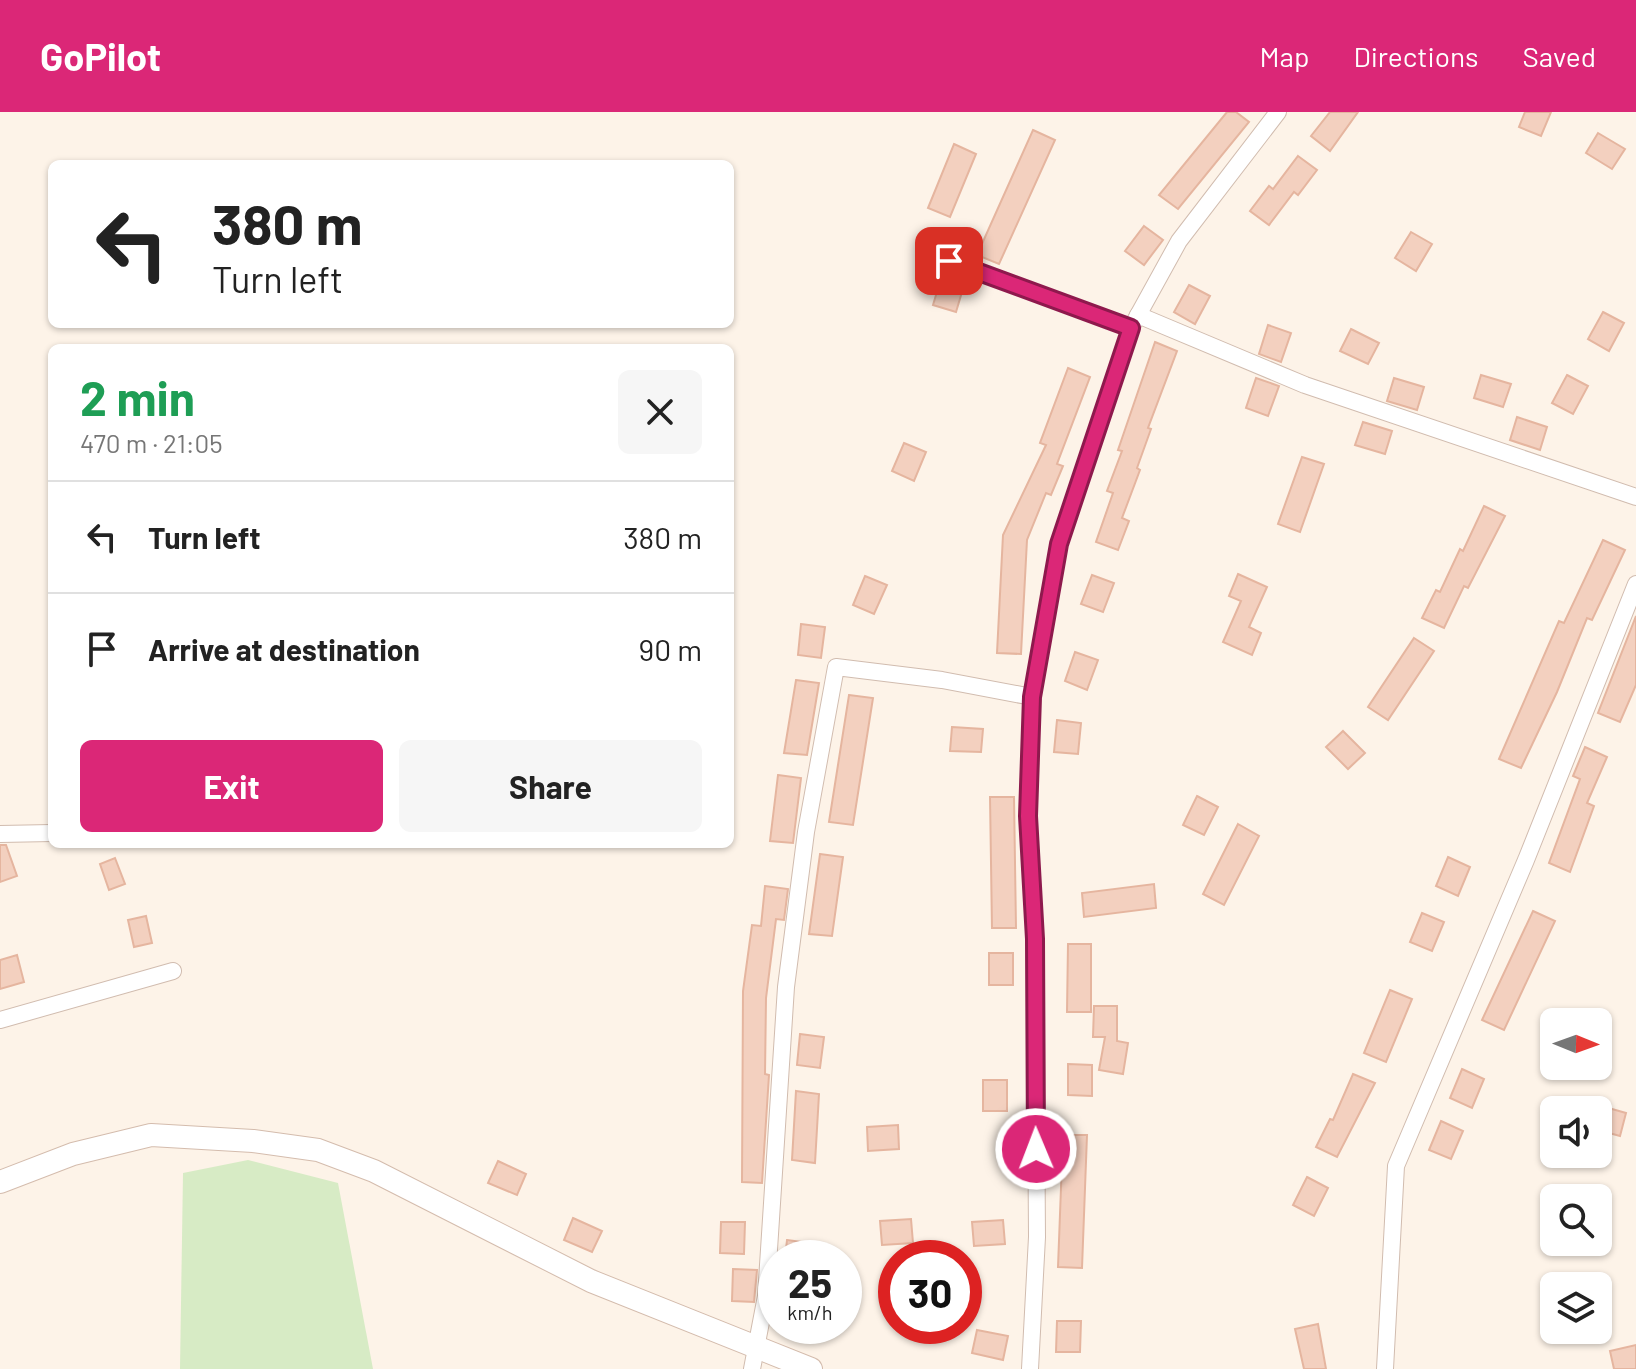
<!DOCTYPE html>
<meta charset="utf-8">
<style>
:root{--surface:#fff;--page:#f6f6f6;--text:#222;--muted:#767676;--line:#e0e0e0;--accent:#db2777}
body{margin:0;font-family:Barlow,sans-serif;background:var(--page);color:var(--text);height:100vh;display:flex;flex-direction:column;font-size:30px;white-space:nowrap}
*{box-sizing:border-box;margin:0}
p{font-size:26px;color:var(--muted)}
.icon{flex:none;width:44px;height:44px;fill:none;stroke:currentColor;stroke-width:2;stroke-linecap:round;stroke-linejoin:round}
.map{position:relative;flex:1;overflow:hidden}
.drawer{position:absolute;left:48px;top:232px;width:686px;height:504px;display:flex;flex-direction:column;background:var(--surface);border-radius:12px;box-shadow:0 2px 6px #0004}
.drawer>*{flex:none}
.banner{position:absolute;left:48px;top:48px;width:686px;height:168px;border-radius:12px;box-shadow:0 2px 6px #0004;background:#fff;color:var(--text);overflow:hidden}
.needle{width:52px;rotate:91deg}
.tools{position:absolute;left:1540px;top:896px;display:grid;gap:16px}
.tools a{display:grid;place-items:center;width:72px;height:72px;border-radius:12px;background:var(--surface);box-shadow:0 2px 6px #0004;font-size:40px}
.speed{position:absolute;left:758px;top:1128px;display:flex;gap:16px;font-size:40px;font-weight:700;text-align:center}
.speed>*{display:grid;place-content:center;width:104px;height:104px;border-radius:50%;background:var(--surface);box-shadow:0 2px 6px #0004;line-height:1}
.speed small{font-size:20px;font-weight:400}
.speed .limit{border:12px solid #d22;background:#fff;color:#111}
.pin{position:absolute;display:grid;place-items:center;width:68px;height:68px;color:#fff;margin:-34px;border-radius:16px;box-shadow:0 4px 12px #0006}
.me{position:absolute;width:88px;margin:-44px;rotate:359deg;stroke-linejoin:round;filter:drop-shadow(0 0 6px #0008)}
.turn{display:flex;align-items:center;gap:28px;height:168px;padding:0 32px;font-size:36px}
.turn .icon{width:104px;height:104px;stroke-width:2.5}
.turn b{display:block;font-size:56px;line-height:68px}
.round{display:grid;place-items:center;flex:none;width:84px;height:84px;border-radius:12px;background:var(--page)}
.overview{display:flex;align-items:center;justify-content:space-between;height:136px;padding:0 32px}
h1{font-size:48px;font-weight:700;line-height:60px;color:#1e9e55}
.button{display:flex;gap:16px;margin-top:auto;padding:16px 32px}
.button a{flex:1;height:92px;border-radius:12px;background:var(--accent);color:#fff;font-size:32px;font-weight:700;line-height:92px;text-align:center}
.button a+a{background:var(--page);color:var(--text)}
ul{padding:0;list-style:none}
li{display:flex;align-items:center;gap:24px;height:112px;padding:0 32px;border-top:2px solid var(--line)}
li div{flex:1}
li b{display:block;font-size:30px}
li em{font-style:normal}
header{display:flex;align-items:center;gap:48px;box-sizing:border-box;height:112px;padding:0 40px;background:var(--accent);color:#fff}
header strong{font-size:38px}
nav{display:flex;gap:44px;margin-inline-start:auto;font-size:28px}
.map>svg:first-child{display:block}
.green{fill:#d7ebc5}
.building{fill:#f3d0bf;stroke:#e5b59f;stroke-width:2}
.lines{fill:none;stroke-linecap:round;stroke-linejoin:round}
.street-casing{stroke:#d1bcaf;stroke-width:18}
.secondary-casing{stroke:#d4bcad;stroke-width:24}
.street{stroke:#fff;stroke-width:16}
.secondary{stroke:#fff;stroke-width:22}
.route-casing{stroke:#8e194d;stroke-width:20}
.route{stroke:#db2777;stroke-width:14}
</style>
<header>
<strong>GoPilot</strong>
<nav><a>Map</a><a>Directions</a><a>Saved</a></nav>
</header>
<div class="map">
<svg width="1636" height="1257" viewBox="0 0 1636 1257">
<rect width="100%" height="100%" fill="#fdf3e8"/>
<path class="green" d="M248,1048l90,23 35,186h-193l3,-196z"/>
<g class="building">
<path d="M1227,0h9l13,10 -71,87 -19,-14z"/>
<path d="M1330,0h28l-28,39 -19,-15z"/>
<path d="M1525,0h26l-10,24 -22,-9z"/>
<path d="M1033,18l22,10 -56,124 -22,-9z"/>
<path d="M1598,21l27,16 -13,20 -26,-16z"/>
<path d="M954,32l22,10 -26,63 -22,-9z"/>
<path d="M1298,44l19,14 -19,25 -4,-3 -25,33 -19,-14 19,-25 4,3z"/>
<path d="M1144,114l19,14 -19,25 -19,-14z"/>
<path d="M1411,120l21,12 -16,27 -21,-13z"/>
<path d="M942,163l23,7 -9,30 -23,-7z"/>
<path d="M1189,173l21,11 -15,28 -21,-12z"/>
<path d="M1603,200l21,11 -15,28 -21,-12z"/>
<path d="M1268,213l23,8 -10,29 -22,-8z"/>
<path d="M1351,217l28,14 -11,21 -28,-13z"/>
<path d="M1155,230l22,9 -29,77 3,1 -14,39 3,2 -18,48 7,3 -11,29 -22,-8 17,-49 -6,-2 15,-40 -4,-1z"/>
<path d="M1068,256l22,9 -33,87 6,2 -12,29 -5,-2 -19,47 -6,114 -24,-1 6,-118 43,-90 -6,-2z"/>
<path d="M1481,263l30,9 -8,23 -29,-9z"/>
<path d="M1567,263l21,11 -15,28 -21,-11z"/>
<path d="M1256,266l23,8 -11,30 -22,-8z"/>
<path d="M1394,266l30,9 -7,23 -30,-9z"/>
<path d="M1517,305l30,10 -7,23 -30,-10z"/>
<path d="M1363,310l29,9 -7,23 -30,-9z"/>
<path d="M904,331l22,9 -12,29 -22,-10z"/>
<path d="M1302,345l22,7 -24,68 -22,-8z"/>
<path d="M1484,394l21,10 -37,72 -4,-2 -20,42 -22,-10 14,-28 4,2 20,-43 3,2z"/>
<path d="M1603,428l22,10 -33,70 -5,-2 -30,74 -36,76 -22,-9 60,-138 5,2z"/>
<path d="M1238,462l29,13 -18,40 12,6 -9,22 -29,-13 18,-41 -12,-5z"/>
<path d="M1092,463l22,8 -11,29 -22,-8z"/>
<path d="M865,464l22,9 -13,29 -21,-9z"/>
<path d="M1636,504v69l-16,37 -22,-9z"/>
<path d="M801,512l24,3 -4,31 -23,-3z"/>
<path d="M1414,526l20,13 -46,69 -20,-13z"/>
<path d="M1075,540l23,8 -11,30 -22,-9z"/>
<path d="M796,568l23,3 -12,72 -23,-2z"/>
<path d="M849,583l24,3 -20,127 -24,-3z"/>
<path d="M1057,608l24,3 -3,31 -24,-2z"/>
<path d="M952,615l31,2 -2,23 -31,-1z"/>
<path d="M1343,619l22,22 -17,16 -22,-22z"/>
<path d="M1585,635l22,10 -20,46 7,3 -24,66 -21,-9 31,-84 -7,-3z"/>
<path d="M778,663l23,3 -8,65 -23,-2z"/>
<path d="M1197,684l21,11 -14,28 -21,-10z"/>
<path d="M990,685h24l2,131h-24z"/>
<path d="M1238,712l21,12 -35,69 -21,-11z"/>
<path d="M0,733h6l11,31 -17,6z"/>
<path d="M820,742l23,3 -11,79 -23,-2z"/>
<path d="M1448,745l22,10 -12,29 -22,-10z"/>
<path d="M115,746l10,26 -16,6 -9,-26z"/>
<path d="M1154,772l2,24 -72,9 -2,-24z"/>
<path d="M765,774l23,3 -4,31 -8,-1 -10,79 -1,76 4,1 -7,108 -20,-1 1,-191 9,-66 9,1z"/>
<path d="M1533,799l22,10 -51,109 -22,-10z"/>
<path d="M1422,801l22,9 -12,29 -22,-9z"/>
<path d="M146,804l6,27 -18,4 -6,-27z"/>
<path d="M1068,832h23v68h-24z"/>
<rect x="989" y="841" width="24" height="32"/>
<path d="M17,843l7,27 -24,7v-29z"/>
<path d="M1390,878l22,9 -26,63 -22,-9z"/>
<path d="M1094,894h23v35l11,2 -5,31 -24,-4 6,-33h-12z"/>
<path d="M800,922l24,3 -4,31 -23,-3z"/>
<path d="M1068,952l24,1v31l-24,-1z"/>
<path d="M1462,957l22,10 -12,29 -22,-10z"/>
<path d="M1353,962l22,9 -38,74 -21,-10 14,-28 3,1z"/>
<rect x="983" y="968" width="24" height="31"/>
<path d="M796,979l23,3 -4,69 -23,-3z"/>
<path d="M1598,993l28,8 -6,23 -22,-6z"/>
<path d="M1441,1009l22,10 -12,28 -22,-9z"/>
<path d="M898,1013l1,24 -31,2 -1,-24z"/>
<path d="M1063,1023h24l-5,133 -24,-1z"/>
<path d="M498,1049l28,13 -9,21 -29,-12z"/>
<path d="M1307,1065l21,11 -14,28 -21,-11z"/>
<path d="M573,1106l29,13 -10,21 -28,-12z"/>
<path d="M911,1107l2,24 -31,2 -2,-24z"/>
<path d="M1003,1108l2,24 -31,2 -2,-24z"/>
<path d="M721,1110h24l-1,32 -24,-1z"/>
<path d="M787,1128l23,3 -1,15h-24z"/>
<path d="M733,1157l24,1 -3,32 -22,-1z"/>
<path d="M1057,1209h24l-1,31h-24z"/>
<path d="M1318,1212l8,45h-22l-9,-40z"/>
<path d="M977,1218l31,6 -5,24 -31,-7z"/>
<path d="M1636,1233v24h-22l-4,-18z"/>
</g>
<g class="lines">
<g class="street-casing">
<g id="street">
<path d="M949,149l182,67"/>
<path d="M1138,203l167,70 331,112"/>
<path d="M0,722l52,-1"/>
<path d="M0,908l173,-49"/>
<path d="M752,1257l14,-73 20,-309 20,-155 30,-165 106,13 90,17"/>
<path d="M1030,1257l7,-132 -2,-298 -7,-123 4,-119 27,-153 72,-216 48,-87 99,-129"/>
<path d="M1385,1257l11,-203 130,-306 110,-276"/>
</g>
</g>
<g class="secondary-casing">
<path id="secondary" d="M0,1070l73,-28 78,-19 102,6 65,9 56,21 217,110 220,88"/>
</g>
<use href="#street" class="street"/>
<use href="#secondary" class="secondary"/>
</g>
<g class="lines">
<g class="route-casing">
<path id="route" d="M949,149l182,67 -72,216 -27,153 -4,119 7,123 1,210"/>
</g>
<use href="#route" class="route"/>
</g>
</svg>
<div class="tools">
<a><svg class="needle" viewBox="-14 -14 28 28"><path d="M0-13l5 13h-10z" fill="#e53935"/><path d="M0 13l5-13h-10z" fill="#767676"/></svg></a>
<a><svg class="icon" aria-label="sound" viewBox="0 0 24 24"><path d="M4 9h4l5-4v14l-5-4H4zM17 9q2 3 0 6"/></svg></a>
<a><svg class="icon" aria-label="search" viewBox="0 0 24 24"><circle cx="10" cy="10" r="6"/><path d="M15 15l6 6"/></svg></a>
<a><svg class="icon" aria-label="layers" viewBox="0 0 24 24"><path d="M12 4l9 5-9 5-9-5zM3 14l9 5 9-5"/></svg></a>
</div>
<div class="speed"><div>25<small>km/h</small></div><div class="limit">30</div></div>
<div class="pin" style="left:949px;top:149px;background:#d93025"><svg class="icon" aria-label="arrive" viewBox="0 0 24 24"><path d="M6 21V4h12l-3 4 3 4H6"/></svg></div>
<svg class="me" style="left:1036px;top:1037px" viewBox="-20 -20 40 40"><circle r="17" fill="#db2777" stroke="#fff" stroke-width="3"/><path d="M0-11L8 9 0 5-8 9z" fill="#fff"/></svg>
<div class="banner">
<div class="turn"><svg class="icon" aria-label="left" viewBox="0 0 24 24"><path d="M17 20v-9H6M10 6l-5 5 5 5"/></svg><div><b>380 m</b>Turn left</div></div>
</div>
<section class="drawer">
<div class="overview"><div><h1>2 min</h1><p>470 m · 21:05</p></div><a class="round"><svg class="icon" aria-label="close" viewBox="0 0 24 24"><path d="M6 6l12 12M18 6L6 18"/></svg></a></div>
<ul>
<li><svg class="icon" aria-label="left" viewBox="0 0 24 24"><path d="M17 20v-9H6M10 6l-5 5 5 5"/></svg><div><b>Turn left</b></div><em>380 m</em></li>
<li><svg class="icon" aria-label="arrive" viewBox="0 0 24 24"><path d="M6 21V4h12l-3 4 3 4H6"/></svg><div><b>Arrive at destination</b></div><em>90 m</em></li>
</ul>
<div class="button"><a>Exit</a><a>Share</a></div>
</section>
</div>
